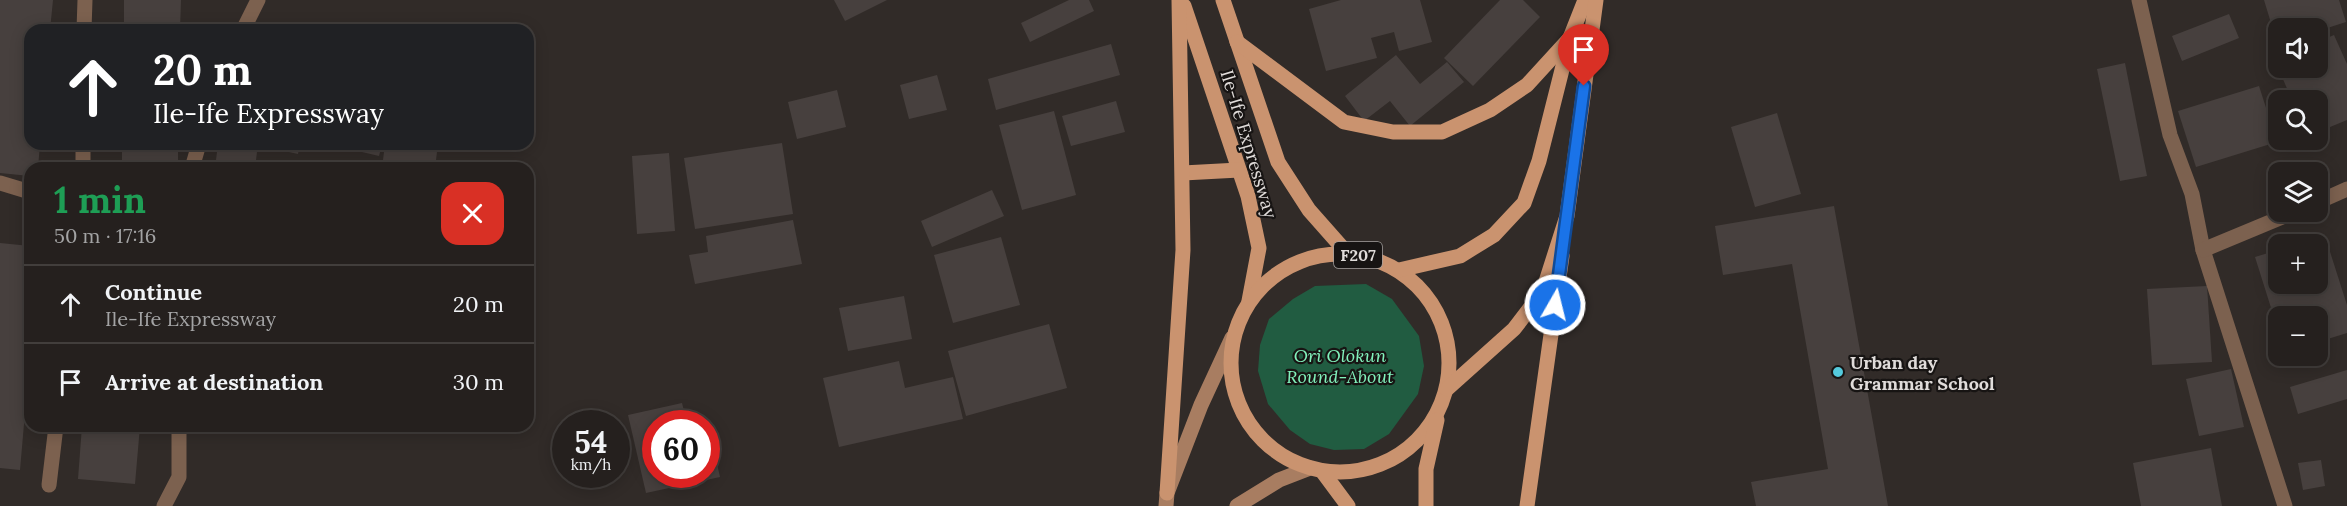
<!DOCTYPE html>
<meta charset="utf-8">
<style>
:root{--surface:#25201e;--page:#2d2827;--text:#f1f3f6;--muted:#a3a3a4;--line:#423e3c}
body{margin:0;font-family:Lora,serif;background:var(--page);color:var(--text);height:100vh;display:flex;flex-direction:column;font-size:22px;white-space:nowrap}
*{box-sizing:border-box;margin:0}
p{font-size:20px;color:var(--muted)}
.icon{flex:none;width:33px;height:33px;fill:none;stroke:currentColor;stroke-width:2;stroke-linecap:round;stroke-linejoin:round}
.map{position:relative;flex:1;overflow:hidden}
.side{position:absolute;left:24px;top:162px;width:510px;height:270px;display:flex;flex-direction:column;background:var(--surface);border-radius:18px;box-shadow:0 3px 15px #0003,0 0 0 2px var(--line)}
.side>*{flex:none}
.top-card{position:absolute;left:24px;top:24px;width:510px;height:126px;border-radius:18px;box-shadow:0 3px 15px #0003,0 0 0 2px var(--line);background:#202124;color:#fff;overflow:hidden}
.controls{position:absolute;left:2268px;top:18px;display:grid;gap:12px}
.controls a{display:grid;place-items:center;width:60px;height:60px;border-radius:12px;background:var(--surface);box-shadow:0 3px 15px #0003,0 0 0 2px var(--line);font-size:30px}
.speed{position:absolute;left:552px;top:410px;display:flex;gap:12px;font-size:30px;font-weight:700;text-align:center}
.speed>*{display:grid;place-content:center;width:78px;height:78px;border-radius:50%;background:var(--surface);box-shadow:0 3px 15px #0003,0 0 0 2px var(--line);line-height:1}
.speed small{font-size:15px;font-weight:400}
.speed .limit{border:9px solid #d22;background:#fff;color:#111}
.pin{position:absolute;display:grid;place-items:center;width:51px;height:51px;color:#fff;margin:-62px -26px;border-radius:50% 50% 50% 0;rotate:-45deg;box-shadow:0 0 6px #0007}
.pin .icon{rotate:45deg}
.me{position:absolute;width:66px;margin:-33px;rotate:8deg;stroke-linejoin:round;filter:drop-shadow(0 0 4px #0008)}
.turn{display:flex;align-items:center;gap:21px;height:126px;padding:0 30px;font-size:27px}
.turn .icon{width:78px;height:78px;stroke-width:2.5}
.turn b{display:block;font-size:42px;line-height:51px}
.round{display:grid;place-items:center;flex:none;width:63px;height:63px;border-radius:18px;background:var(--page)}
.head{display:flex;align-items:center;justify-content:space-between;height:102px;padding:0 30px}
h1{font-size:36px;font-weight:800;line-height:45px;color:#1e9e55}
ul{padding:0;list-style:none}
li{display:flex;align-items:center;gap:18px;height:78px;padding:0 30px;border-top:2px solid var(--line)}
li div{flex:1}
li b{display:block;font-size:22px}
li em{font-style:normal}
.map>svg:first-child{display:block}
.green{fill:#215c41}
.building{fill:#47403e}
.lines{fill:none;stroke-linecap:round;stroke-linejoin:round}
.minor{stroke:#7c614f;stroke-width:15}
.secondary{stroke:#a87d61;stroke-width:15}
.primary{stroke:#ca936f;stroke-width:15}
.route-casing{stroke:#114b97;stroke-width:15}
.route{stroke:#1a73e8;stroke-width:10}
.poi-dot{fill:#54cadd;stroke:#171413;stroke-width:2}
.labels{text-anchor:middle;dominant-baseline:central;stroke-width:4.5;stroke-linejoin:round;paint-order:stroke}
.shield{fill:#171413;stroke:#a4a09e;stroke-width:1.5}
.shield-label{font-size:16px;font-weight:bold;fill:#e0dcda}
.street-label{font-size:18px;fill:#e0dcda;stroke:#171413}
.park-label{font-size:18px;font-style:italic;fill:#82f2bc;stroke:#171413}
.poi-label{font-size:18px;font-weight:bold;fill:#e0dcda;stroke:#171413;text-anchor:start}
</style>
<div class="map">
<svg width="2347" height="506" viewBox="0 0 2347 506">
<rect width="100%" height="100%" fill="#312b28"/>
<path class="green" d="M1366,284l26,15 27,37 5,30 -6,28 -29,40 -25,15 -30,1 -24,-6 -20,-14 -22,-26 -10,-33 2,-26 9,-26 24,-20 22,-13z"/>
<g class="building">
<path d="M0,0h53l-3,30h-20v114h10l-2,24h-8v8l-30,-3z"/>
<path d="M124,0h57l-1,30h-56z"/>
<path d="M834,0h53l-42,21z"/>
<path d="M1069,0h20l5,11 -64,31 -9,-19z"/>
<path d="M1341,0h79l12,42 -33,9 -5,-19 -23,6 6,20 -51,13 -17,-62z"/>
<path d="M1500,0h23l17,17 -67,69 -29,-28z"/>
<path d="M2264,0h75l7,22 -28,9v-3h-40v18z"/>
<path d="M2229,14l10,24 -57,23 -10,-25z"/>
<path d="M2334,35l13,29v56l-29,12v-32h-26l-17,-39 3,-2v9h40v-26z"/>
<path d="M1111,44l9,31 -124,35 -8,-31z"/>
<path d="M1396,55l24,29 27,-22 17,20 -54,44 -20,-25 -26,20 -19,-25z"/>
<path d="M2125,63l22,113 -27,5 -23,-112z"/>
<path d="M937,75l10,35 -38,9 -9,-34z"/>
<path d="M2259,86l18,56 -81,25 -18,-56z"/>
<path d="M837,90l9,37 -49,12 -9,-37z"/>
<path d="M1116,101l9,31 -54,14 -9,-30z"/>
<path d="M1054,111l22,84 -54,15 -23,-85z"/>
<path d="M1777,113l24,81 -46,13 -24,-80z"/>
<path d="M782,143l11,71 -98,15 -11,-71z"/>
<rect x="122" y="144" width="56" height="24"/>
<path d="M218,144h40l-3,24h-40z"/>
<path d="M266,144h34l-2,10 -32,-7z"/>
<path d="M346,144h36l-3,12 -34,-8z"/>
<path d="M385,144h53l-3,24h-53z"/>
<path d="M669,153l6,78 -38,3 -5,-78z"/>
<path d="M992,190l12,26 -72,31 -11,-26z"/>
<path d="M1834,206l54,300h-132l-5,-24 77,-13 -36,-205 -69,11 -8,-49z"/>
<path d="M793,220l9,44 -107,20 -6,-29 19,-3 -2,-16z"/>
<path d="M2325,236l22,69v28l-29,9v-26h-40v14l-23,-73 23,-7v34h40v-40h-20z"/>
<path d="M1001,237l19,68 -67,18 -19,-68z"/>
<path d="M0,243l30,3v109l-10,115 -20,-2z"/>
<path d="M2207,286l5,76 -60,3 -5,-76z"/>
<path d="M904,296l8,43 -64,12 -9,-43z"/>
<path d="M1049,324l18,64 -101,28 -18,-65z"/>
<path d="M899,361l6,27 48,-11 10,42 -124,28 -16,-69z"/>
<path d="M2231,369l13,58 -45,9 -13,-57z"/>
<path d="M2347,370v29l-49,15 -8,-27z"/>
<path d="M682,403l5,20h-31v51h50v-35l5,-2 9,40 -74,16 -18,-78z"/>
<path d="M82,426h58l-5,58 -57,-5z"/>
<path d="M2211,448l11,58h-81l-8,-43z"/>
<path d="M2321,460l4,26 -22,4 -5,-27z"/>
</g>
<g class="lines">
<g class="minor">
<path d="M2139,0l31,135 22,59 11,56 82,256"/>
<path d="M84,30l1,-30"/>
<path d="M243,30l15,-30"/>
<path d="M83,168v-24"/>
<path d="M192,168l7,-24"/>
<path d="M0,183l30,9"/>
<path d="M2318,202l29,-13"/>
<path d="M2203,250l91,-38"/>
<path d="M49,485l7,-59"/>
<path d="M164,506l15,-29v-51"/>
</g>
<g class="secondary">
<path d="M1166,506l1,-13 34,-88 31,-67"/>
<path d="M1237,506l42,-26 31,-12"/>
</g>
<g class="primary">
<path d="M1223,0l55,162 31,48 38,43"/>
<path d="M1184,6l64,190 11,52 -10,53"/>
<path d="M1237,42l107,80 49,10h49l48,-22 37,-25 43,-47"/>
<path d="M1183,173l56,-3"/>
<circle cx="1340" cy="363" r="109"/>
<path d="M1399,270l61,-14 34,-21 30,-32 15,-42 31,-123 15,-38"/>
<path d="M1447,389l67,-60 29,-38 24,-75 29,-216"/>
<path d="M1322,471l26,35"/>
<path d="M1167,493l16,-243 -4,-250"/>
<path d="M1426,506v-37l11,-49"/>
<path d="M1527,506l35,-250"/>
</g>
</g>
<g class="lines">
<g class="route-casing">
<path id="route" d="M1555,305l29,-219"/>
</g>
<use href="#route" class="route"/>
</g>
<circle class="poi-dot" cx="1838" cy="372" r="6"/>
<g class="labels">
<rect class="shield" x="1334" y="242" width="48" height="26" rx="4.5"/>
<g class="shield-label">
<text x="1358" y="255">F207</text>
</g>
<g class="street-label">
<text transform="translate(1249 144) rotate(73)">Ile-Ife Expressway</text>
</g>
<g class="park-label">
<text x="1340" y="355">Ori Olokun<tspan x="1340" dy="21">Round-About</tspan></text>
</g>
<g class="poi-label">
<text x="1850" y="362">Urban day<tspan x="1850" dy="21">Grammar School</tspan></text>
</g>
</g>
</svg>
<div class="controls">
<a><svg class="icon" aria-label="sound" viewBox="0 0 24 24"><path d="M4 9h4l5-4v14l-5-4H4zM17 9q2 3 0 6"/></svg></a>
<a><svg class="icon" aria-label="search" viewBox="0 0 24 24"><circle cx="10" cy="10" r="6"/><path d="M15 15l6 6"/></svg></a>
<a><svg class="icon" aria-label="layers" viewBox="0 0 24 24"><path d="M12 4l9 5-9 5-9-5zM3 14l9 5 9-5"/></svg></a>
<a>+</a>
<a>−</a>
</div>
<div class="speed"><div>54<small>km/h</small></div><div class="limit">60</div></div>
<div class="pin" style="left:1584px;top:86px;background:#d93025"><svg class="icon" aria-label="arrive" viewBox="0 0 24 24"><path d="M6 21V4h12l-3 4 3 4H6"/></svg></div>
<svg class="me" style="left:1555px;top:305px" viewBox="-20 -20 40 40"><circle r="17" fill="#1a73e8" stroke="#fff" stroke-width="3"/><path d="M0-11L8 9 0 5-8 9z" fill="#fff"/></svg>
<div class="top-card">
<div class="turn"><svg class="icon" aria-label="ahead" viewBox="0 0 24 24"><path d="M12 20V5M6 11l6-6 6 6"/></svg><div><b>20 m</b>Ile-Ife Expressway</div></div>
</div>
<section class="side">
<div class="head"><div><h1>1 min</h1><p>50 m · 17:16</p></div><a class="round" style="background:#d93025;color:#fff"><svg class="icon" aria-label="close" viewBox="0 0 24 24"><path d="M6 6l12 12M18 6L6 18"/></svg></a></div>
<ul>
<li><svg class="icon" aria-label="ahead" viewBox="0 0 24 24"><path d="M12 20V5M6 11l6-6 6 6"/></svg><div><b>Continue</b><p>Ile-Ife Expressway</p></div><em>20 m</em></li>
<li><svg class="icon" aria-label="arrive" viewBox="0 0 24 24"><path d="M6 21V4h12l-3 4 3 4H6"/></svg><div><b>Arrive at destination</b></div><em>30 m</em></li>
</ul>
</section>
</div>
